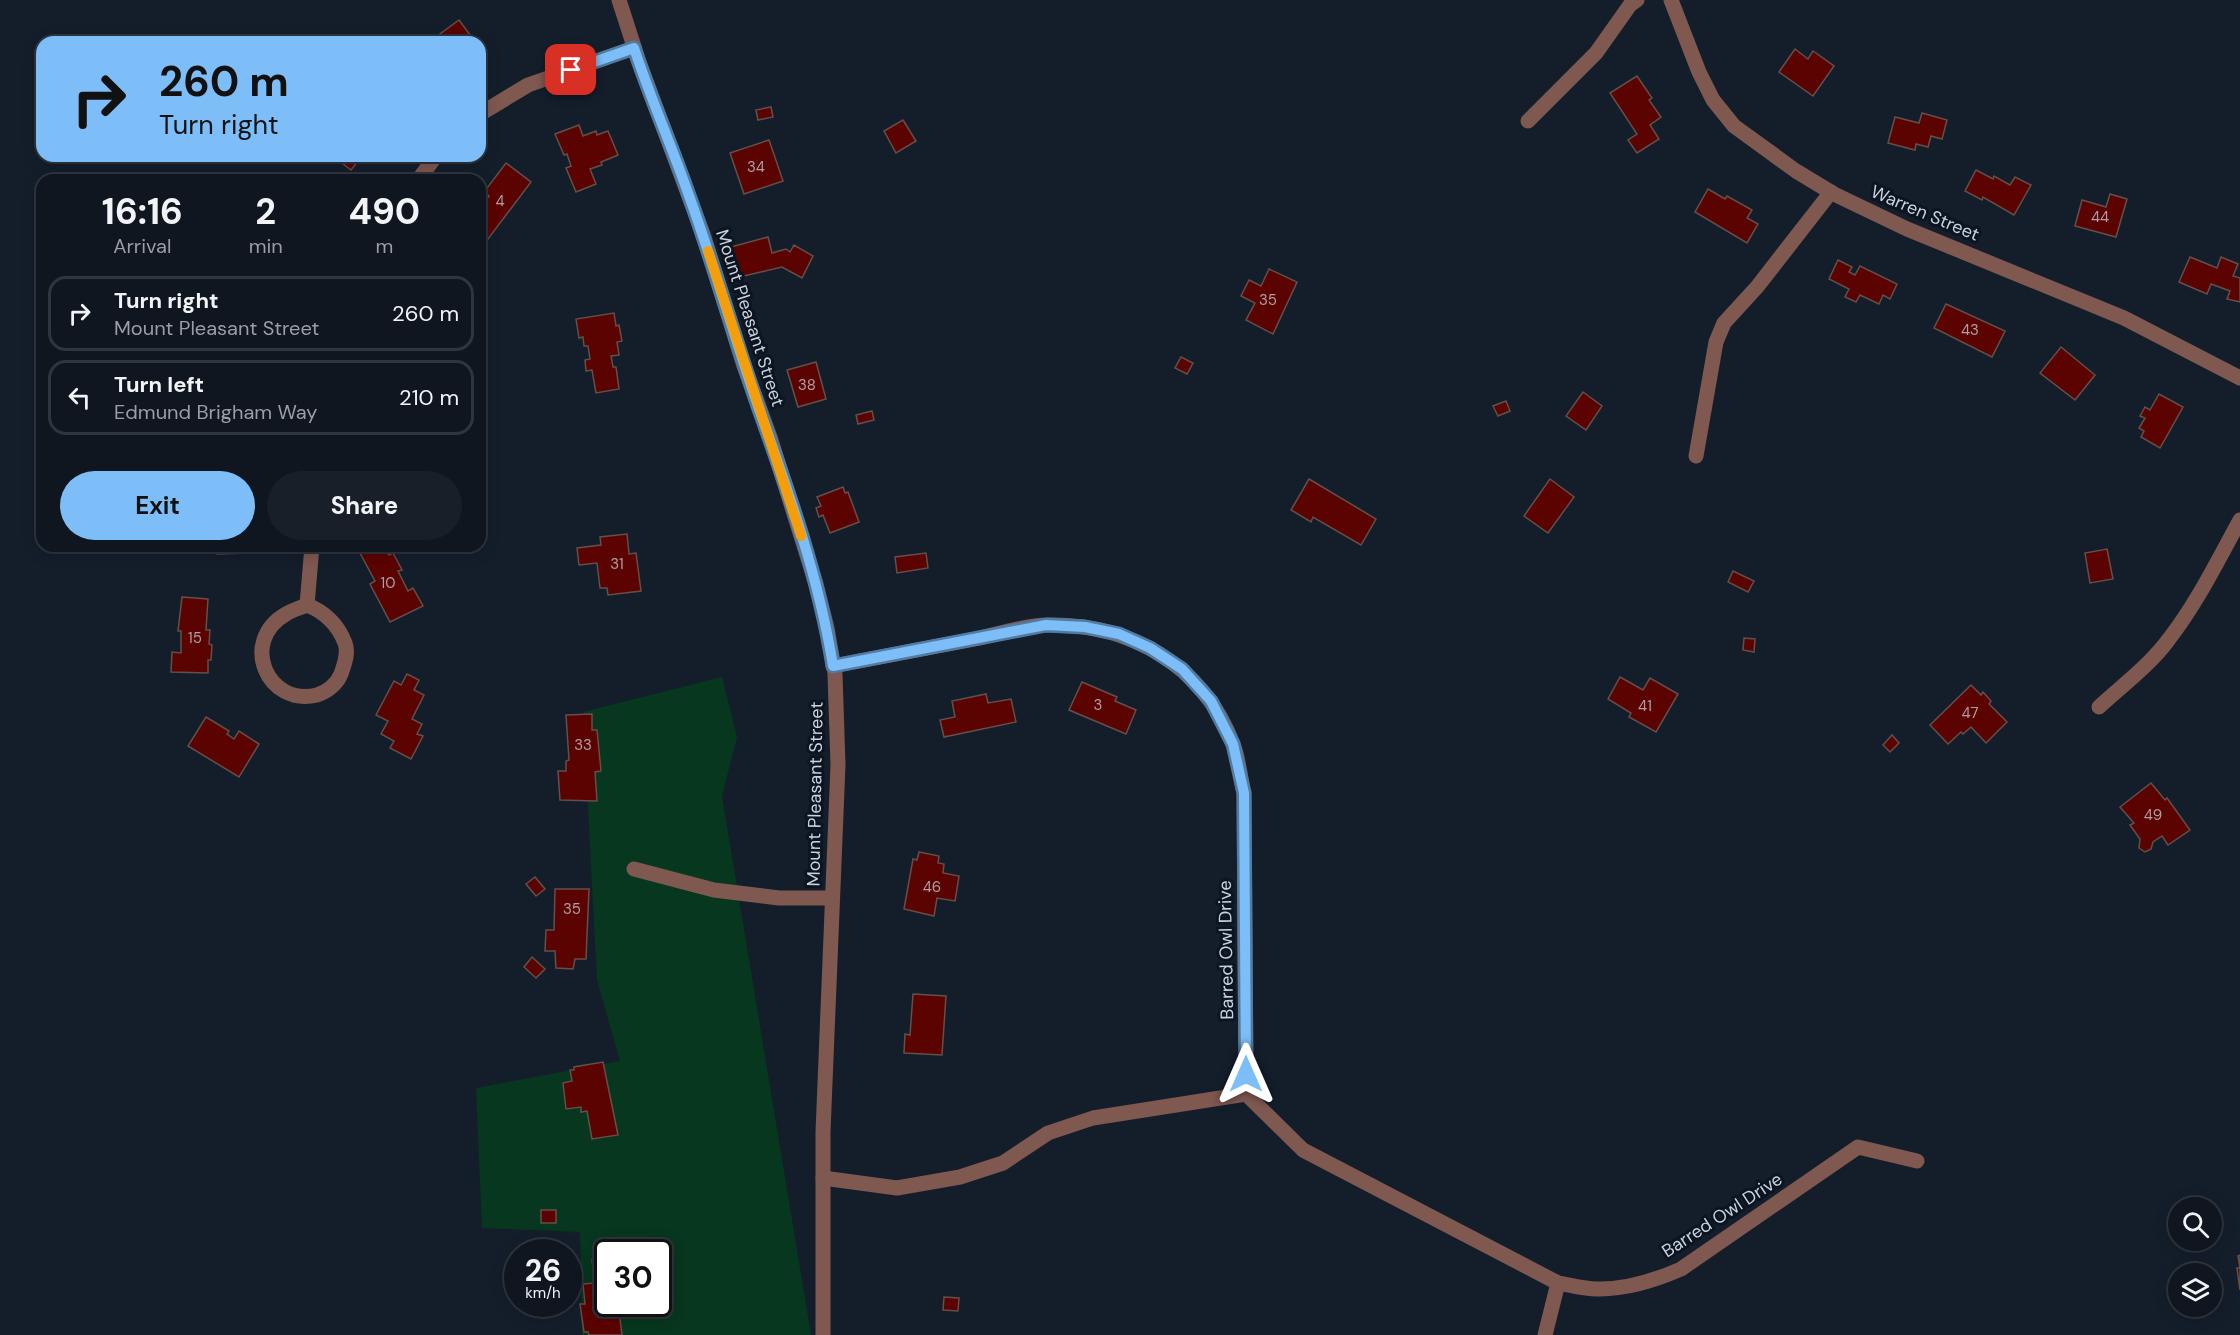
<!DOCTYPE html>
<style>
:root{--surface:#0f1620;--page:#181f29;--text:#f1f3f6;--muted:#9b9fa5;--line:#2f353e;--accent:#7dbef9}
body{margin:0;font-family:"DM Sans",sans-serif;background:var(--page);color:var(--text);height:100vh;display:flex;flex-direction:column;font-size:22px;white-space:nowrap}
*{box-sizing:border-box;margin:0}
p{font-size:20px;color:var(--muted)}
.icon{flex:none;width:33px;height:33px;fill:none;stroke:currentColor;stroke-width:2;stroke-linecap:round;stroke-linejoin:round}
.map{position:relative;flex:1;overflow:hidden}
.details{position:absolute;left:36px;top:174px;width:450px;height:378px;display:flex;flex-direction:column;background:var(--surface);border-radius:18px;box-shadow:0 3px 15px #0003,0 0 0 2px var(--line)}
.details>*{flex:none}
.guide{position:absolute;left:36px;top:36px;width:450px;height:126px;border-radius:18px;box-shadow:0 3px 15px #0003,0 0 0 2px var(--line);background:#7dbef9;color:#111;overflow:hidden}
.buttons{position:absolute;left:2168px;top:1197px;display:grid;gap:12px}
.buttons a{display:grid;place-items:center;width:54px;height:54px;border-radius:50%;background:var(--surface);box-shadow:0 3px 15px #0003,0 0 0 2px var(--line);font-size:30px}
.speed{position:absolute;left:504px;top:1239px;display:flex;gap:12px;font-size:30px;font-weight:700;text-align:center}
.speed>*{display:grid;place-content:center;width:78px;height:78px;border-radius:50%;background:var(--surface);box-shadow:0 3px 15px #0003,0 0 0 2px var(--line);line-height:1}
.speed small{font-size:15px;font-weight:400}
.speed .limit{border:3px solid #111;border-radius:9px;background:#fff;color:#111}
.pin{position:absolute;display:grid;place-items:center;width:51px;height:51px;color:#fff;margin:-26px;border-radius:12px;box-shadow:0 3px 9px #0006}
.me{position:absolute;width:66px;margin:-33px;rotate:0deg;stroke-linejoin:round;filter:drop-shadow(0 0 4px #0008)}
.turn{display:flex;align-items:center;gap:21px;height:126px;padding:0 24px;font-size:27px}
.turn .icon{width:78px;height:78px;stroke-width:2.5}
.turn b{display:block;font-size:42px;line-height:51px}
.eta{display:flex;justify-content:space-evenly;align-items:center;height:102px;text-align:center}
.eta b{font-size:36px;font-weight:700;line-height:42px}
.button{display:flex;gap:12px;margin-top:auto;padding:12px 24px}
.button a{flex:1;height:69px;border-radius:36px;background:var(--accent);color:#111;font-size:24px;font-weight:700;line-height:69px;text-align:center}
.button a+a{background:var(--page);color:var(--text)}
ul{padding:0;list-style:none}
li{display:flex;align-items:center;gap:18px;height:75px;margin:0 12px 9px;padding:0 12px;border:3px solid var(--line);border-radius:18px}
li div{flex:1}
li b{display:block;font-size:22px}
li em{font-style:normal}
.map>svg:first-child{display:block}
.green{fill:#07371e;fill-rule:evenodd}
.building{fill:#5b0300;stroke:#644f4a;stroke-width:1.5}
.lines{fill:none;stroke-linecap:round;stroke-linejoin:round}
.minor{stroke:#7f5850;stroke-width:15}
.route-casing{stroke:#517ca2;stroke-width:15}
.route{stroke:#7dbef9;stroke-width:10}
.slow{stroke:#f59e0b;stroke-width:10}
.labels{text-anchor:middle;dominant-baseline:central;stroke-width:6;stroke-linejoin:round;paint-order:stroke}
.number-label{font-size:15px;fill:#b09ea5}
.street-label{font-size:18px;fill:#ccd2dc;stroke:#0b1522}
</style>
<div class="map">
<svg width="2240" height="1335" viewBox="0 0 2240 1335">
<rect width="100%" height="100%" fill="#141e2b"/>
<path class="green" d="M722,677l15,60 -15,59 89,539h-229l-2,-103 -98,-4 -6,-140 144,-27 -23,-81 -14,-268zM608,1252h50v52h-50z"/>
<g class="building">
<path d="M459,20l14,19 -4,3h-40z"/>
<path d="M410,35l5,7h-15z"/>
<path d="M1795,49l13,10 5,-8 21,15 -21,30 -34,-24z"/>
<path d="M1637,76l15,22 -3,2 12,17 -11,8 9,14 -22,14 -9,-13 9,-6 -27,-41z"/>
<path d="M771,107l2,10 -15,3 -2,-10z"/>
<path d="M1922,113l25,7 -5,19 -11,-3 -3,11 -12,-3 -1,6 -27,-7 7,-26 24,6z"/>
<path d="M903,120l13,21 -20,12 -12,-22z"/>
<path d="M579,125l4,11 13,-5 1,4 11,-4 10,24 -17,7 1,3 -12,4 6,15 -20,8 -10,-24 5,-2 -4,-12 -3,1 -9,-21z"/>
<path d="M769,140l14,41 -39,13 -14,-41z"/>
<path d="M333,156h29l-11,14z"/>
<path d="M506,163l25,19 -43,57 -8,-6v-26l9,-11 -5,-4z"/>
<path d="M1976,170l17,9 1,-3 16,9 5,-8 16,8 -17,30 -31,-18 -1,3 -17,-9z"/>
<path d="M1708,189l17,10 2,-3 25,14 -5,8 11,6 -11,19 -52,-31z"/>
<path d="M2110,194l17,5 -11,38 -41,-11 7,-26 24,7z"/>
<path d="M768,237l4,16 14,-4 4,3 4,-7 19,11 -11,22 -20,-11 -43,10 -8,-30z"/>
<path d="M2190,257l27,11 4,-11 17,7 -5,12 7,2v24l-13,-3 3,-8 -19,-7 -4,10 -28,-12z"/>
<path d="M1838,260l14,7 -3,5 6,3 5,-9 37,18 -7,15 -7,-4 -4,9 -19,-9 -4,7 -11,-5 4,-8 -20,-10z"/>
<path d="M1269,269l28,13 -24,52 -27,-14 9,-17 -14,-7 8,-16 12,6z"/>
<path d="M1946,304l59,27 -13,26 -58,-29z"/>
<path d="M614,313l2,13 3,-1 3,16 -5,1 2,13 -8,1 2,11h3l3,22 -23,4 -4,-23 -6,1 -1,-11 5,-1 -2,-13h-4l-1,-9 -4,1 -3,-19z"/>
<path d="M2061,347l34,28 -20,25 -35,-27z"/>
<path d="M1181,357l12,6 -6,11 -12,-6z"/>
<path d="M816,362l10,37 -28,8 -11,-37z"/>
<path d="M1583,392l19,14 -16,24 -20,-14z"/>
<path d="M2159,394l24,13 -23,41 -19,-11 3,-6 -5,-3 6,-10 -5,-2 5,-9 5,3z"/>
<path d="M1506,401l4,10 -12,5 -5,-10z"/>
<path d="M872,411l2,9 -16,4 -2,-9z"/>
<path d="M1309,479l67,40 -15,26 -48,-28 -2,5 -20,-12z"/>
<path d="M1550,479l24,18 -26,36 -24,-17z"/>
<path d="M843,487l2,6 3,-1 11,30 -29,11 -7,-18 -4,2 -3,-9 5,-2 -4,-9z"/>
<path d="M627,534l2,20 7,-1 5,38 -33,4 -1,-7h-7l-3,-25 -18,2 -2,-17 24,-3 -1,-8z"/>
<path d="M217,546h31v7l-31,1z"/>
<path d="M374,546h11l4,9 4,-2 9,17 -4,1 10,20 5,-3 10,18 -33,16 -20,-38 5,-3 -15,-28z"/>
<path d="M2107,549l6,30 -23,4 -5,-30z"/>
<path d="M926,553l2,15 -31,5 -2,-16z"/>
<path d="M1733,571l21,10 -6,11 -20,-10z"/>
<path d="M182,597l26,2 -2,31h4l-1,14 3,1 -1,15h-3v13l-37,-1 1,-20 9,1v-22h-3z"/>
<path d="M1744,638l11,1 -1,13 -11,-2z"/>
<path d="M407,674l12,6 -5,10 10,5 -12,24 10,5 -5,10 6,2 -12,23 -21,-11 4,-7 -13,-7 7,-13 -12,-6 18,-34 7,4z"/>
<path d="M1620,677l23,13 7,-12 28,16 -22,38 -27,-15 2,-4 -23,-14z"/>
<path d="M1082,682l35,15 -2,4 21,9 -10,24 -57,-24z"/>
<path d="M1971,685l10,10 2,-3 8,9 -2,3 18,18 -21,21 -15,-16 -8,7 -2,-2 -13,12 -18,-19z"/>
<path d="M986,694l2,9 23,-4 5,23 -72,15 -4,-17 15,-3 -3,-16z"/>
<path d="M592,714v16h5l4,41 -6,1 2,29 -37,-1 -2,-29h8v-10l3,-1 -3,-45z"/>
<path d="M206,717l23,14 -2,3 7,5 5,-8 20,13 -20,33 -51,-31z"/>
<path d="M1892,735l7,8 -9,9 -7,-7z"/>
<path d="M2151,783l14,17 2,-2 23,32 -22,15 -6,-9 -9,6 -2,7 -6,3 -6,-4 1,-9 -10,-14 4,-2 -14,-16z"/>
<path d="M919,852l20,4 -1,7 6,1 -1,9 16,3 -4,25 -18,-3 -3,18 -30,-7 9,-50 4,1z"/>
<path d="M535,877l10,12 -9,7 -10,-12z"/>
<path d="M555,889h34l-3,70h-11l-2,10 -17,-1 -1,-17h-10l1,-21h8z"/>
<path d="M532,957l13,12 -9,9 -12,-11z"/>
<path d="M913,994l33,2 -4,59 -38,-2 1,-19 5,1z"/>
<path d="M603,1062l15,73 -26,4 -5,-28 -6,1v-5l-15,2 -3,-26 9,-2 -2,-11h4v-3z"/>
<rect x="541" y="1210" width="15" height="13"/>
<path d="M2240,1255v35l-3,-22h3l-2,-12z"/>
<path d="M608,1258v46h10l4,31h-33l-1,-3h-4l-4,-28h5l-2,-20 12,-1 -3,-23z"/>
<path d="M944,1297l15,1 -1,13 -15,-1z"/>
</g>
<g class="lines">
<g class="minor">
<path d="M619,0l20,62 64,172 41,132 26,71 46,147 11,44 8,46 3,91 -15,367v203"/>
<path d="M1671,0l28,72 14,28 21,26 62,45 38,23 73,35 217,89 116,60"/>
<path d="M480,114l48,-29 106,-37"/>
<path d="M1528,121l68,-68 34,-48 7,-5"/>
<path d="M418,180l18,-24"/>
<path d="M1696,456l20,-114 8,-19 33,-36 74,-95"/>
<path d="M307,605c18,7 31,20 38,38 4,10 -1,22 -4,31 -4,10 -14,18 -24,21 -50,12 -78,-54 -31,-81 6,-4 14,-6 21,-9z"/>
<path d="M307,605l5,-59"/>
<path d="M833,666c49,-9 98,-19 147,-28 22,-5 46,-13 67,-13 83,-2 156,40 186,119 6,15 7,33 11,49l2,301 57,56 255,133c13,2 28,7 42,6 27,0 56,-9 81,-20l177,-122 59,14"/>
<path d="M2099,707c24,-22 51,-42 70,-68 28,-36 49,-79 71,-119"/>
<path d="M634,869l80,21 65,8h53"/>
<path d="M823,1178l74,10 63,-11 43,-14 45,-30 45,-15 153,-24"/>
<path d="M1545,1335l13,-52"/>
</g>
</g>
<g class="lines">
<g class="route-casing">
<path id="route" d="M571,70l63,-22c16,49 37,96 54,145 26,71 46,144 71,216 30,84 60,169 74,257l213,-41 39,2 34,7 31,14 32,21 29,32 22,43 11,49 2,281"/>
</g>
<use href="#route" class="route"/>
<path class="slow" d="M708,251l93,285"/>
</g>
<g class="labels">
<g class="number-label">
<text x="756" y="167">34</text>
<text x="500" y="201">4</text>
<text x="2100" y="217">44</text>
<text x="1268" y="300">35</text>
<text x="1970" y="330">43</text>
<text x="807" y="385">38</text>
<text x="617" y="564">31</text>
<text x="388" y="583">10</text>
<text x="195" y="638">15</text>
<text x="1098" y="705">3</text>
<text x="1645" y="706">41</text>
<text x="1970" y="713">47</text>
<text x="583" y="745">33</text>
<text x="2153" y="815">49</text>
<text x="932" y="887">46</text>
<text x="572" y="909">35</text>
</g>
<g class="street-label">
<text transform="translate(1925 213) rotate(23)">Warren Street</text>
<text transform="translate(750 318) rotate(72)">Mount Pleasant Street</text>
<text transform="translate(815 794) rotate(-89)">Mount Pleasant Street</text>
<text transform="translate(1226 950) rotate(-91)">Barred Owl Drive</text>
<text transform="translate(1722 1215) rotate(-33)">Barred Owl Drive</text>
</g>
</g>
</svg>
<div class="buttons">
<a><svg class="icon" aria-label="search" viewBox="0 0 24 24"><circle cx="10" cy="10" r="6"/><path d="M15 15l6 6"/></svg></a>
<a><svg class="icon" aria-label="layers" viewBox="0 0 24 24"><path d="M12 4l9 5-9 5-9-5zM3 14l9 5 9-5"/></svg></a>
</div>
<div class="speed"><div>26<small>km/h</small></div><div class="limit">30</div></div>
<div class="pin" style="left:571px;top:70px;background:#d93025"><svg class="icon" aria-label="arrive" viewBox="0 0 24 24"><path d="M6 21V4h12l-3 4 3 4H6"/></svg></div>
<svg class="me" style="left:1246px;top:1074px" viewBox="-20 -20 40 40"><path d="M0-17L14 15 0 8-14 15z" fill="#7dbef9" stroke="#fff" stroke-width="4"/></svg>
<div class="guide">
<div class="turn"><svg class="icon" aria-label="right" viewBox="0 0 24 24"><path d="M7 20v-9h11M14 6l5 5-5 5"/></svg><div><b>260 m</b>Turn right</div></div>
</div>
<section class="details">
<div class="eta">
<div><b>16:16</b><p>Arrival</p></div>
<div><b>2</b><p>min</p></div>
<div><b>490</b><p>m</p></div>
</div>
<ul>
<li><svg class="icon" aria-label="right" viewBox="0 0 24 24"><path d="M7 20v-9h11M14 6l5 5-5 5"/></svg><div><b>Turn right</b><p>Mount Pleasant Street</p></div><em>260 m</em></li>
<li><svg class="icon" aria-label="left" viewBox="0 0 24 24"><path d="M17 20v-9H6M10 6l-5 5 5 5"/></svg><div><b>Turn left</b><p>Edmund Brigham Way</p></div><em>210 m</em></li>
</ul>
<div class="button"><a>Exit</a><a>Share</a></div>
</section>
</div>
